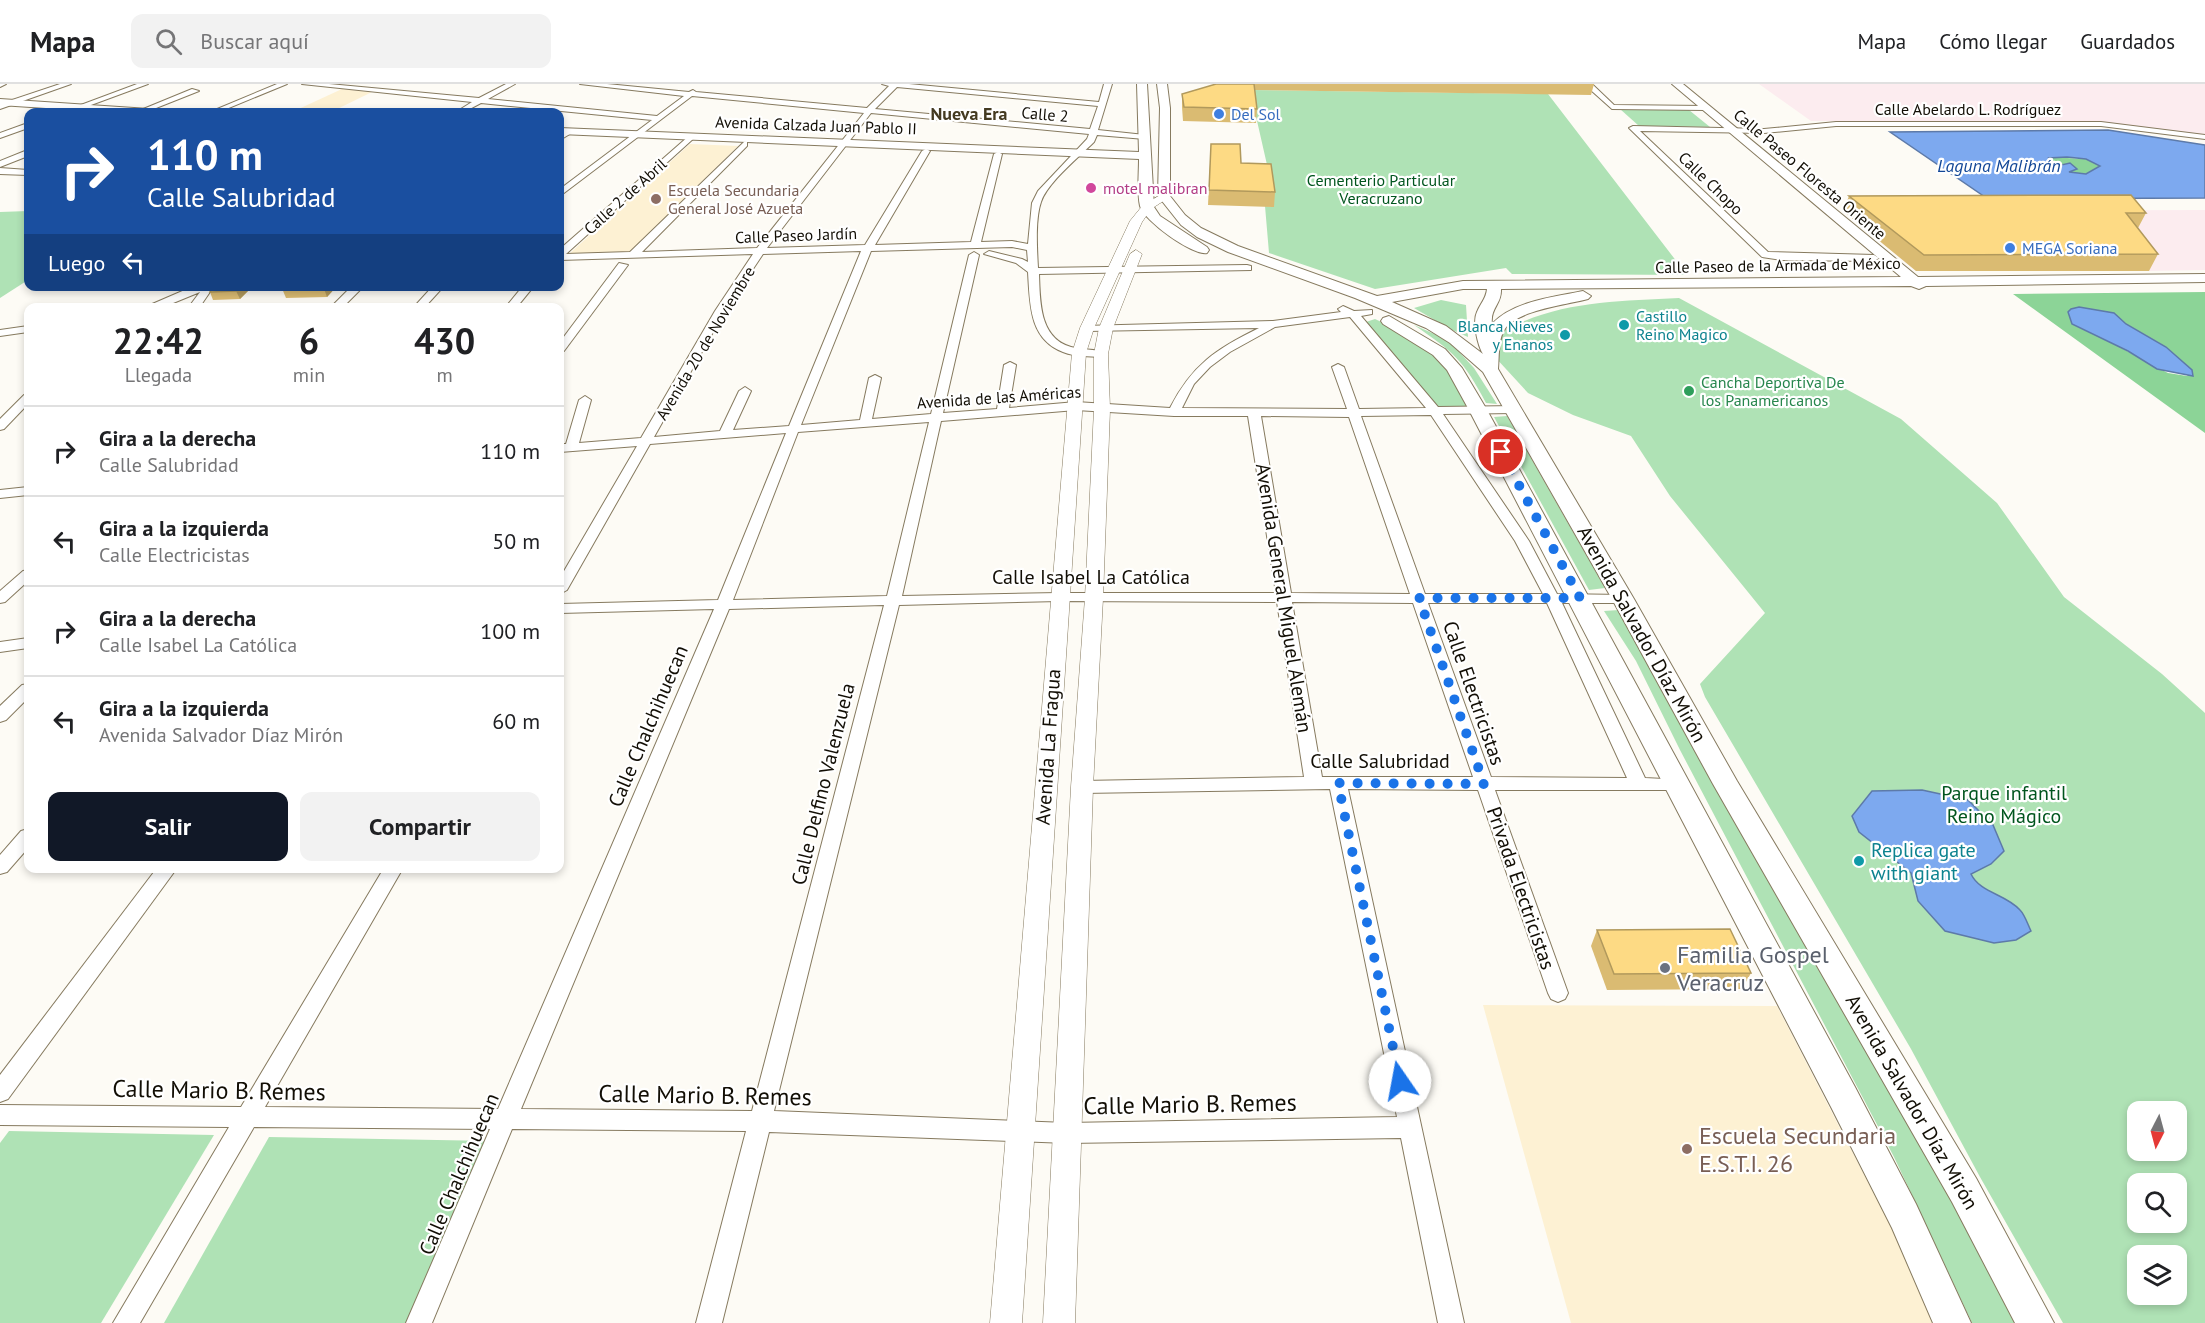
<!DOCTYPE html>
<html lang="es">
<meta charset="utf-8">
<style>
:root{--surface:#fff;--page:#f2f2f2;--text:#202124;--muted:#757577;--line:#e0e0e0;--accent:#111827}
body{margin:0;font-family:"PT Sans",sans-serif;background:var(--page);color:var(--text);height:100vh;display:flex;flex-direction:column;font-size:22px;white-space:nowrap}
*{box-sizing:border-box;margin:0}
p{font-size:20px;color:var(--muted)}
.icon{flex:none;width:33px;height:33px;fill:none;stroke:currentColor;stroke-width:2;stroke-linecap:round;stroke-linejoin:round}
.map{position:relative;flex:1;overflow:hidden}
.panel{position:absolute;left:24px;top:219px;width:540px;height:570px;display:flex;flex-direction:column;background:var(--surface);border-radius:12px;box-shadow:0 3px 9px #0003}
.panel>*{flex:none}
.hud{position:absolute;left:24px;top:24px;width:540px;height:183px;border-radius:12px;box-shadow:0 3px 9px #0003;background:#1a4fa0;color:#fff;overflow:hidden}
.needle{width:39px;rotate:186deg}
.buttons{position:absolute;left:2127px;top:1017px;display:grid;gap:12px}
.buttons a{display:grid;place-items:center;width:60px;height:60px;border-radius:12px;background:var(--surface);box-shadow:0 3px 9px #0003;font-size:30px}
.pin{position:absolute;display:grid;place-items:center;width:51px;height:51px;color:#fff;margin:-26px;border:3px solid #fff;border-radius:50%;box-shadow:0 2px 6px #0007}
.me{position:absolute;width:66px;margin:-33px;rotate:348deg;stroke-linejoin:round;filter:drop-shadow(0 0 4px #0008)}
.turn{display:flex;align-items:center;gap:21px;height:126px;padding:0 24px;font-size:27px}
.turn .icon{width:78px;height:78px;stroke-width:2.5}
.turn b{display:block;font-size:42px;line-height:51px}
.then{display:flex;align-items:center;height:57px;padding:0 24px;background:#0003;gap:12px;font-size:22px}
.eta{display:flex;justify-content:space-evenly;align-items:center;height:102px;text-align:center}
.eta b{font-size:36px;font-weight:700;line-height:42px}
.action{display:flex;gap:12px;margin-top:auto;padding:12px 24px}
.action a{flex:1;height:69px;border-radius:12px;background:var(--accent);color:#fff;font-size:24px;font-weight:700;line-height:69px;text-align:center}
.action a+a{background:var(--page);color:var(--text)}
ul{padding:0;list-style:none}
li{display:flex;align-items:center;gap:18px;height:90px;padding:0 24px;border-top:2px solid var(--line)}
li div{flex:1}
li b{display:block;font-size:22px}
li em{font-style:normal}
header{display:flex;align-items:center;gap:36px;box-sizing:border-box;height:84px;padding:0 30px;background:var(--surface);border-bottom:2px solid var(--line)}
header strong{font-size:28px}
nav{display:flex;gap:33px;margin-inline-start:auto;font-size:21px}
.search{width:420px;height:54px;background:var(--page);display:flex;align-items:center;gap:15px;box-sizing:border-box;padding:0 21px;border-radius:12px;color:var(--muted);font-size:22px}
.map>svg:first-child{display:block}
.commercial{fill:#fcecef}
.built{fill:#fdf1d3}
.green{fill:#afe2b5;fill-rule:evenodd}
.forest{fill:#8cd497;fill-rule:evenodd}
.water{fill:#7da9ef;stroke:#5d7aa9;stroke-width:1.5;fill-rule:evenodd}
.lines{fill:none;stroke-linecap:round;stroke-linejoin:round}
.minor-casing{stroke:#867a5f;stroke-width:2}
.tertiary-casing{stroke:#867a5f;stroke-width:1}
.secondary-casing{stroke:#867a5f;stroke-width:2}
.minor{fill:#fff;fill-rule:evenodd}
.tertiary{fill:#fff;fill-rule:evenodd}
.secondary{fill:#fff;fill-rule:evenodd}
.wall{fill:#dabb72}
.shaded-wall{fill:#b1995c}
.building{fill:#fdda84;stroke:#b1995c;stroke-width:1.5}
.route{stroke:#1a73e8;stroke-width:10;stroke-dasharray:0 18}
.shop-dot{fill:#3f7fe0;stroke:#fff;stroke-width:2}
.hotel-dot{fill:#d1479c;stroke:#fff;stroke-width:2}
.education-dot{fill:#8d6e63;stroke:#fff;stroke-width:2}
.culture-dot{fill:#0f9aa8;stroke:#fff;stroke-width:2}
.leisure-dot{fill:#2e9e5b;stroke:#fff;stroke-width:2}
.worship-dot{fill:#6b7280;stroke:#fff;stroke-width:2}
.labels{text-anchor:middle;dominant-baseline:central;stroke-width:4.5;stroke-linejoin:round;paint-order:stroke}
.far-street-label{font-size:16px;fill:#120e05;stroke:#fff}
.far-shop-label{font-size:16px;fill:#366cbe;stroke:#fff;text-anchor:start}
.far-park-label{font-size:16px;fill:#00551e;stroke:#fff}
.far-hotel-label{font-size:16px;fill:#b23c85;stroke:#fff;text-anchor:start}
.far-education-label{font-size:16px;fill:#785e54;stroke:#fff;text-anchor:start}
.far-culture-label{font-size:16px;fill:#0d838f;stroke:#fff;text-anchor:start}
.far-leisure-label{font-size:16px;fill:#27864d;stroke:#fff;text-anchor:start}
.far-neighbourhood-label{font-size:18px;font-weight:bold;fill:#443a21;stroke:#fff}
.far-water-label{font-size:18px;font-style:italic;fill:#114696;stroke:#fff}
.street-label{font-size:20px;fill:#120e05;stroke:#fff}
.park-label{font-size:20px;fill:#00551e;stroke:#fff}
.culture-label{font-size:20px;fill:#0d838f;stroke:#fff;text-anchor:start}
.near-worship-label{font-size:24px;fill:#5b616d;stroke:#fff;text-anchor:start}
.near-street-label{font-size:24px;fill:#120e05;stroke:#fff}
.near-education-label{font-size:24px;fill:#785e54;stroke:#fff;text-anchor:start}
</style>
<header>
<strong>Mapa</strong>
<div class="search"><svg class="icon" aria-label="search" viewBox="0 0 24 24"><circle cx="10" cy="10" r="6"/><path d="M15 15l6 6"/></svg>Buscar aquí</div>
<nav><a>Mapa</a><a>Cómo llegar</a><a>Guardados</a></nav>
</header>
<div class="map">
<svg width="2205" height="1239" viewBox="0 0 2205 1239">
<rect width="100%" height="100%" fill="#fdfbf5"/>
<g class="commercial">
<path d="M1759,0h446v52l-104,-14 -290,-1z"/>
<path d="M2205,126v60l-56,1h-233l-73,-60z"/>
</g>
<g class="built">
<path d="M342,5l30,3 -41,20h-39z"/>
<path d="M690,60l48,2 -109,107 -61,2z"/>
<path d="M1483,921l294,1 148,287 13,30h-367z"/>
</g>
<g class="green">
<path d="M1250,6l298,4 139,181 -175,-1 -6,-6 -131,21 -106,-36 -4,-47 8,1 -3,-29z"/>
<path d="M1620,25l69,1 21,17 -71,-1z"/>
<path d="M28,127v69l-28,18v-86z"/>
<path d="M1679,214l222,121 96,84 67,94 98,77 43,39v610h-142l-83,-146 -69,-128 -206,-352 -5,-13 65,-71 -95,-117 -39,-60 -58,-21 -45,-22 -34,-37 9,-25c56,-30 114,-30 176,-33zM2138,1028h38v38h-38zM2138,1100h38v38h-38zM2138,1172h38v38h-38z"/>
<path d="M1441,216l25,5 2,32 -18,-8 -36,-21z"/>
<path d="M1375,235c14,7 30,12 43,21 22,15 45,40 48,67l-27,1 -76,-85z"/>
<path d="M1414,241l34,15 26,28 23,36 -11,-1c-23,-43 -31,-50 -72,-78z"/>
<path d="M1507,332l98,172 -16,2 -95,-173z"/>
<path d="M1619,526l405,713h-52l-78,-166 -214,-407 -44,-89 -32,-50z"/>
<path d="M9,1047l205,4 -113,188h-101v-180z"/>
<path d="M269,1053l224,4 -76,182h-253z"/>
</g>
<g class="forest">
<path d="M2048,73l38,2 15,7 -15,8 -19,-2 9,-3 -6,-6 -13,3z"/>
<path d="M2205,208v141l-192,-139zM2070,235l52,1 4,4 35,20 31,26 -5,6 -19,-3 -18,-9 -39,-22 -35,-16z"/>
</g>
<g class="water">
<path d="M2108,46l97,15v53l-217,1 -98,-67zM2067,73l19,2 14,7 -14,8 -17,-2 8,-3 -7,-6 -13,3 -8,-8z"/>
<path d="M2079,223l35,6 12,11 40,23 26,23 1,6 -36,-7 -29,-18 -56,-27 -4,-12 3,-3z"/>
<path d="M1922,706l46,10 25,25 11,26 -13,13 -20,10c9,19 35,20 49,36 5,5 8,15 11,21l-15,9 -22,3 -49,-12 -27,-30 -7,-28 -52,-41 -7,-16 20,-25z"/>
</g>
<g class="lines">
<g class="minor-casing">
<g id="minor">
<path d="M0,0h6l-6,3z"/>
<path d="M60,0h11l-71,25v-5z"/>
<path d="M137,0h11l-76,28h-10z"/>
<path d="M277,0h10l-68,28h-9z"/>
<path d="M302,0h27l150,14 27,-14h9l-27,15 169,17 27,-20 -104,-12h27l82,8 4,-2 3,2 171,16 22,-22 -7,-2h27l190,18 5,-18h8l-14,46 47,5 4,2 -4,2 -48,-4 -3,7c-15,15 -47,41 -53,60 -6,17 -4,48 -3,66l209,-3 4,1v4l-212,4c1,27 0,64 32,73 11,3 23,2 34,5v4l-4,1c-12,-1 -27,0 -38,-5 -34,-13 -33,-48 -35,-80l-12,-9 -32,-9 5,-3 33,8 6,3 -1,-12 -15,-3 -141,4 -70,174 59,-5 9,-42 6,-3 6,3 -9,41 59,-5 38,-159 5,-3 5,3 -36,158 54,-4 7,-44 6,-3 6,3 -7,43 67,-6 94,6c22,-43 46,-59 89,-80l-172,3 -4,-1v-4l190,-5 68,-9 -3,-3 5,-3 11,5 18,-1v4l-11,2 77,91 80,-1 2,3 -6,4 -71,1 86,127 28,53 66,1 7,4 -7,4h-61l83,175 38,2 3,4 -3,4 -6,2h-182l73,203 -3,6 -7,3 -7,-3 -3,-6 -70,-203 -130,-1 116,534h-26l-37,-185 -334,5 -298,-11 -47,191h-26l50,-192 -234,-2 -80,194h-26l84,-194 -236,-2 -114,196h-27l116,-196 -229,-2v-20l241,2 143,-239h19l-138,239 233,2 216,-500 -154,4v-9l158,-4 68,-167 -136,11 -83,146 -7,4v-16l77,-132 -77,6v-8h6l13,-44 6,-4 6,4 -12,43 62,-5 74,-127 38,-57 -193,6v-11l130,-114h3v4l-127,115 64,-2 114,-110h3v4l-105,106 115,-4 107,-135 -172,-17 -132,100v-7l92,-69 -171,-17 -17,9h-8l16,-10zM897,3l201,19 -8,23 -215,-20zM871,29l218,21 -2,5 -49,52 -6,12 -4,41 -16,-3 -31,1 21,-88 -4,-2 -4,2 -23,88 -96,3 55,-94 -4,-2 -4,2 -57,94 -98,3zM861,167l-72,175 -56,4 18,-39 -6,-4 -6,4 -19,40 -66,6 71,-126 38,-57zM1350,233l76,91 -67,1 -15,-42 -6,-3 -6,3 15,42 -165,-1 12,-24 16,-17 20,-15 45,-25zM1076,326l98,6h74l28,177h-217l-157,3 39,-175zM1431,331l84,126 28,53h-118l-64,-178zM1261,332l88,1 61,177 -119,-1zM929,338l-42,174 -154,4 65,-168zM1059,517l218,1 27,175 -222,4 -6,2 -3,4 3,4 6,2 248,-4 67,328 -330,6 -293,-12 125,-506zM1292,518l121,1 60,174h-151zM1428,519h119l80,175 -136,-1zM884,521l-132,506 -231,-2 208,-500z"/>
<path d="M1584,0h8l22,21 91,1 4,2 -4,2 -93,-1z"/>
<path d="M192,5l7,2 -53,21h-10z"/>
<path d="M1836,38h265l104,13v4l-104,-13h-265l-72,7 -124,-2 128,121 106,3 5,3 -5,3 -93,-1 -19,-3 -133,-129 4,-2 131,3z"/>
<path d="M25,40h3v4l-28,10v-5z"/>
<path d="M566,46l7,2 -13,8v-5z"/>
<path d="M25,67h3v5l-28,11v-6z"/>
<path d="M0,84l28,2v5l-28,-1z"/>
<path d="M619,179l9,2 -64,86 -4,1v-10z"/>
<path d="M194,202h20l-15,22h-11l12,-16 -39,16h-18z"/>
<path d="M352,202h12l-22,22h-12z"/>
<path d="M433,202h11l-20,22h-11z"/>
<path d="M523,202h11l-18,22h-11z"/>
<path d="M28,242v6l-28,4v-6z"/>
<path d="M24,311h4v9l-24,25 -4,1v-11z"/>
<path d="M28,403v8l-28,3v-8z"/>
<path d="M28,486v11l-23,21 -5,1v-12l23,-20z"/>
<path d="M28,554v10l-28,4v-10z"/>
<path d="M28,600v14l-22,22 -6,2v-16l22,-21z"/>
<path d="M28,745v19l-21,24 -7,2v-19l21,-24z"/>
<path d="M157,784h20l-169,231 -8,3v-27z"/>
</g>
</g>
<g class="tertiary-casing">
<g id="tertiary">
<path d="M1164,109l6,3 -2,2 -17,11 -9,13 -48,106 -8,25 -64,970h-32l82,-970 8,-25 50,-107 13,-16z"/>
<path d="M1136,166l6,4 -29,74 -5,26 2,55 -7,189 -10,189 -18,536h-32l28,-536 14,-189 9,-189v-55l5,-26 31,-74z"/>
</g>
</g>
<g class="secondary-casing">
<g id="secondary">
<path d="M1137,0h10l7,123 6,9 47,31 2,3 -2,3c-14,3 -63,-32 -67,-47 -3,-13 -1,-32 -1,-47l-579,-25v-6l579,24z"/>
<path d="M1157,0h10l3,24v88l15,19 16,13 37,18 139,50 86,-15 438,-4 -229,-193h11l235,193 287,-3v8l-279,4 -7,3 -8,-3 -410,3c1,15 -11,19 -9,35 21,-23 62,-27 91,-33l8,5 -3,3c-22,6 -74,11 -85,33 -5,11 -4,25 -5,37l136,230 103,182 239,397 78,145h-39l-63,-121 -239,-418 -101,-185 -129,-227 -33,-29 -24,-15 -71,-30 -127,-46 -31,-15 -16,-12 -23,-29 2,-88zM1463,205h24c-1,10 -7,15 -10,23 -5,10 1,34 6,42l-37,-28 -54,-24z"/>
<path d="M0,15l149,10 6,3h-48l-107,-7z"/>
<path d="M1389,232l56,33 17,19 25,42 368,677 61,117 55,119h-38l-41,-95 -61,-121 -362,-697 -22,-40 -14,-15 -50,-31 -2,-3 2,-3z"/>
</g>
</g>
<use href="#minor" class="minor"/>
<use href="#tertiary" class="tertiary"/>
<use href="#secondary" class="secondary"/>
</g>
<g class="wall">
<path d="M1216,0h378l-3,11 -337,-5 3,19 -1,14 -73,-2 -1,-14v-13z"/>
<path d="M1211,60l30,19 34,29 -1,15 -66,-2z"/>
<path d="M1849,112l297,17 -8,15 20,26 -9,17h-233l-73,-60z"/>
<path d="M253,202l-13,13 -27,1 -3,-8z"/>
<path d="M281,202h56l-10,11 -41,1z"/>
<path d="M1597,846l154,43 -9,16 -135,1 -16,-44z"/>
</g>
<g class="shaded-wall">
<path d="M241,202h12l-13,13 -4,-8z"/>
<path d="M323,202h14l-10,11z"/>
</g>
<g class="building">
<path d="M1216,0h38l3,25 -73,-2 -2,-13z"/>
<path d="M1211,60h29l1,19 30,1 4,28 -66,-2z"/>
<path d="M2131,111l15,18h-20l32,41 -234,1 -75,-59z"/>
<path d="M213,202h28l-5,5 -26,1z"/>
<path d="M1730,845l21,44 -137,1 -17,-44z"/>
</g>
<g class="lines">
<path class="route" d="M1400,997l-62,-298 146,1 -65,-186h161l-79,-146"/>
</g>
<g class="shop-dot">
<circle cx="1219" cy="30" r="6"/>
<circle cx="2010" cy="164" r="6"/>
</g>
<circle class="hotel-dot" cx="1091" cy="104" r="6"/>
<g class="education-dot">
<circle cx="656" cy="115" r="6"/>
<circle cx="1687" cy="1065" r="6"/>
</g>
<g class="culture-dot">
<circle cx="1624" cy="241" r="6"/>
<circle cx="1565" cy="251" r="6"/>
<circle cx="1859" cy="777" r="6"/>
</g>
<circle class="leisure-dot" cx="1689" cy="307" r="6"/>
<circle class="worship-dot" cx="1665" cy="884" r="6"/>
<g class="labels">
<g class="far-street-label">
<text x="1968" y="25">Calle Abelardo L. Rodríguez</text>
<text transform="translate(1045 30) rotate(5)">Calle 2</text>
<text transform="translate(816 41) rotate(2)">Avenida Calzada Juan Pablo II</text>
<text transform="translate(1810 90) rotate(40)">Calle Paseo Floresta Oriente</text>
<text transform="translate(1711 99) rotate(44)">Calle Chopo</text>
<text transform="translate(625 112) rotate(-42)">Calle 2 de Abril</text>
<text transform="translate(796 151) rotate(-2)">Calle Paseo Jardín</text>
<text transform="translate(1778 181) rotate(-1)">Calle Paseo de la Armada de México</text>
<text transform="translate(705 259) rotate(-59)">Avenida 20 de Noviembre</text>
<text transform="translate(999 313) rotate(-4)">Avenida de las Américas</text>
</g>
<g class="far-shop-label">
<text x="1231" y="30">Del Sol</text>
<text x="2022" y="164">MEGA Soriana</text>
</g>
<g class="far-park-label">
<text x="1381" y="96">Cementerio Particular<tspan x="1381" dy="18">Veracruzano</tspan></text>
</g>
<g class="far-hotel-label">
<text x="1103" y="104">motel malibran</text>
</g>
<g class="far-education-label">
<text x="668" y="106">Escuela Secundaria<tspan x="668" dy="18">General José Azueta</tspan></text>
</g>
<g class="far-culture-label">
<text x="1636" y="232">Castillo<tspan x="1636" dy="18">Reino Magico</tspan></text>
<text x="1553" y="242" text-anchor="end">Blanca Nieves<tspan x="1553" dy="18">y Enanos</tspan></text>
</g>
<g class="far-leisure-label">
<text x="1701" y="298">Cancha Deportiva De<tspan x="1701" dy="18">los Panamericanos</tspan></text>
</g>
<g class="far-neighbourhood-label">
<text x="969" y="29">Nueva Era</text>
</g>
<g class="far-water-label">
<text x="1999" y="81">Laguna Malibrán</text>
</g>
<g class="street-label">
<text x="1091" y="493">Calle Isabel La Católica</text>
<text transform="translate(1284 514) rotate(81)">Avenida General Miguel Alemán</text>
<text transform="translate(1642 550) rotate(61)">Avenida Salvador Díaz Mirón</text>
<text transform="translate(1474 609) rotate(71)">Calle Electricistas</text>
<text transform="translate(648 642) rotate(-67)">Calle Chalchihuecan</text>
<text transform="translate(1048 663) rotate(-86)">Avenida La Fragua</text>
<text x="1380" y="677">Calle Salubridad</text>
<text transform="translate(823 700) rotate(-76)">Calle Delfino Valenzuela</text>
<text transform="translate(1521 804) rotate(71)">Privada Electricistas</text>
<text transform="translate(1912 1018) rotate(60)">Avenida Salvador Díaz Mirón</text>
<text transform="translate(459 1090) rotate(-67)">Calle Chalchihuecan</text>
</g>
<g class="park-label">
<text x="2004" y="709">Parque infantil<tspan x="2004" dy="23">Reino Mágico</tspan></text>
</g>
<g class="culture-label">
<text x="1871" y="766">Replica gate<tspan x="1871" dy="23">with giant</tspan></text>
</g>
<g class="near-worship-label">
<text x="1677" y="870">Familia Gospel<tspan x="1677" dy="28">Veracruz</tspan></text>
</g>
<g class="near-street-label">
<text transform="translate(219 1006) rotate(1)">Calle Mario B. Remes</text>
<text transform="translate(705 1011) rotate(1)">Calle Mario B. Remes</text>
<text transform="translate(1190 1020) rotate(-1)">Calle Mario B. Remes</text>
</g>
<g class="near-education-label">
<text x="1699" y="1051">Escuela Secundaria<tspan x="1699" dy="28">E.S.T.I. 26</tspan></text>
</g>
</g>
</svg>
<div class="buttons">
<a><svg class="needle" viewBox="-14 -14 28 28"><path d="M0-13l5 13h-10z" fill="#e53935"/><path d="M0 13l5-13h-10z" fill="#757577"/></svg></a>
<a><svg class="icon" aria-label="search" viewBox="0 0 24 24"><circle cx="10" cy="10" r="6"/><path d="M15 15l6 6"/></svg></a>
<a><svg class="icon" aria-label="layers" viewBox="0 0 24 24"><path d="M12 4l9 5-9 5-9-5zM3 14l9 5 9-5"/></svg></a>
</div>
<div class="pin" style="left:1501px;top:368px;background:#d93025"><svg class="icon" aria-label="arrive" viewBox="0 0 24 24"><path d="M6 21V4h12l-3 4 3 4H6"/></svg></div>
<svg class="me" style="left:1400px;top:997px" viewBox="-20 -20 40 40"><circle r="19" fill="#fff"/><path d="M0-13L10 11 0 6-10 11z" fill="#1a73e8"/></svg>
<div class="hud">
<div class="turn"><svg class="icon" aria-label="right" viewBox="0 0 24 24"><path d="M7 20v-9h11M14 6l5 5-5 5"/></svg><div><b>110 m</b>Calle Salubridad</div></div>
<div class="then">Luego<svg class="icon" aria-label="left" viewBox="0 0 24 24"><path d="M17 20v-9H6M10 6l-5 5 5 5"/></svg></div>
</div>
<section class="panel">
<div class="eta">
<div><b>22:42</b><p>Llegada</p></div>
<div><b>6</b><p>min</p></div>
<div><b>430</b><p>m</p></div>
</div>
<ul>
<li><svg class="icon" aria-label="right" viewBox="0 0 24 24"><path d="M7 20v-9h11M14 6l5 5-5 5"/></svg><div><b>Gira a la derecha</b><p>Calle Salubridad</p></div><em>110 m</em></li>
<li><svg class="icon" aria-label="left" viewBox="0 0 24 24"><path d="M17 20v-9H6M10 6l-5 5 5 5"/></svg><div><b>Gira a la izquierda</b><p>Calle Electricistas</p></div><em>50 m</em></li>
<li><svg class="icon" aria-label="right" viewBox="0 0 24 24"><path d="M7 20v-9h11M14 6l5 5-5 5"/></svg><div><b>Gira a la derecha</b><p>Calle Isabel La Católica</p></div><em>100 m</em></li>
<li><svg class="icon" aria-label="left" viewBox="0 0 24 24"><path d="M17 20v-9H6M10 6l-5 5 5 5"/></svg><div><b>Gira a la izquierda</b><p>Avenida Salvador Díaz Mirón</p></div><em>60 m</em></li>
</ul>
<div class="action"><a>Salir</a><a>Compartir</a></div>
</section>
</div>
